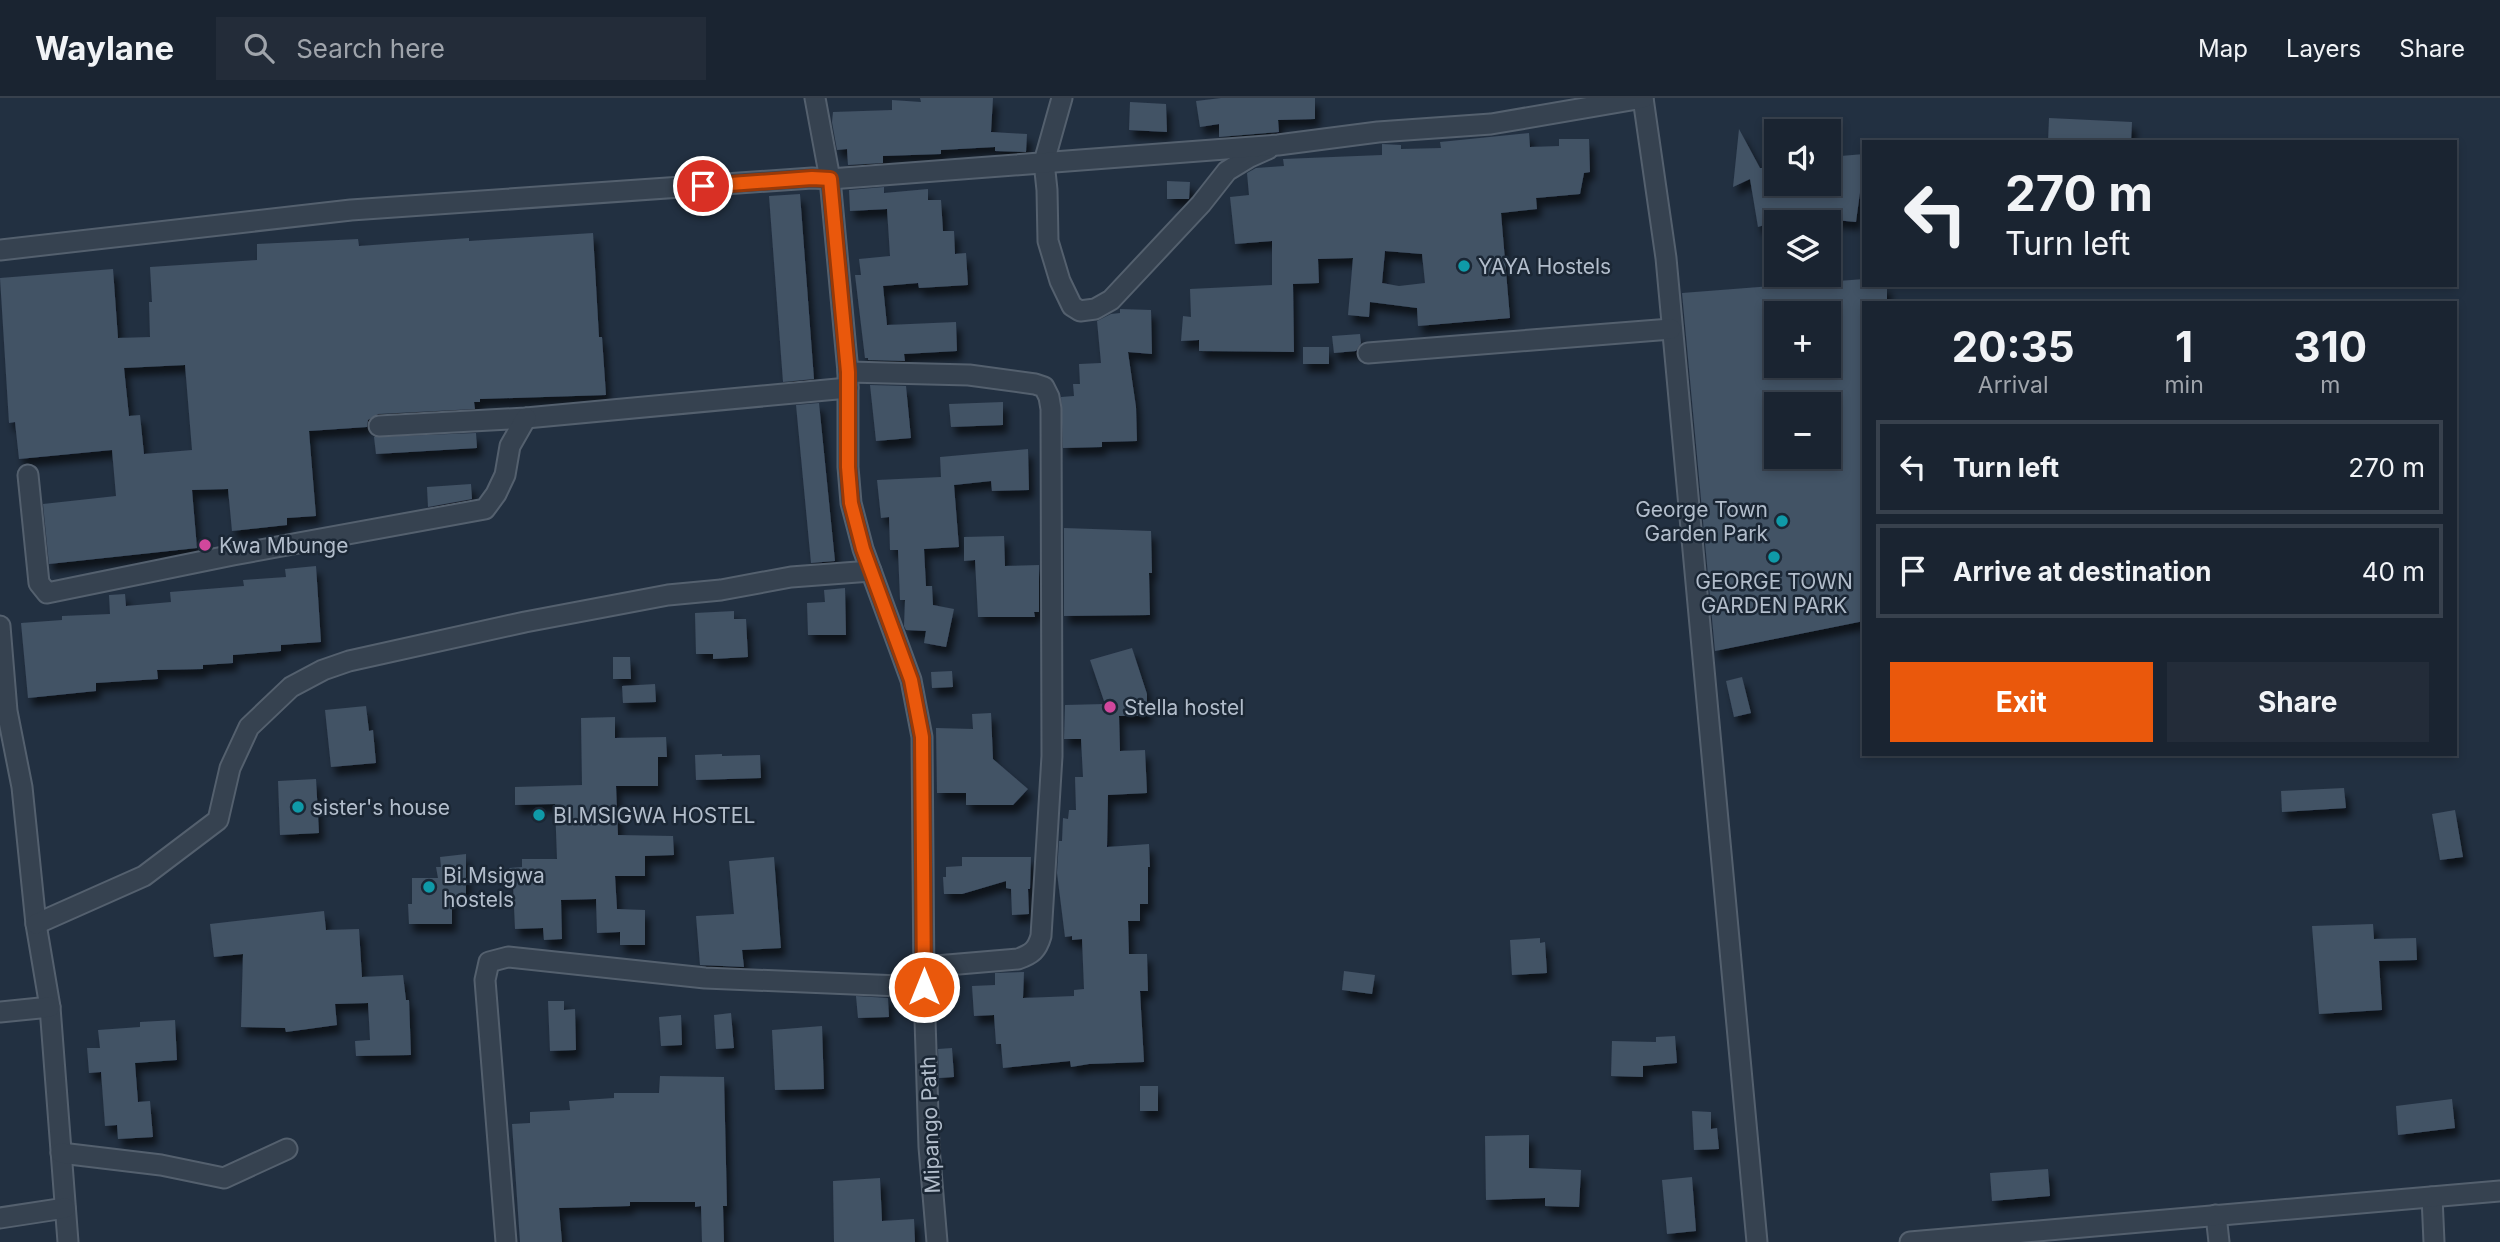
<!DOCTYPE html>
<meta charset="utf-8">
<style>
:root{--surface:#1a2431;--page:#232c39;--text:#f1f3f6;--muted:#9fa4ab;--line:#38414d;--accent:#ea580c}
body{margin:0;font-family:Inter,sans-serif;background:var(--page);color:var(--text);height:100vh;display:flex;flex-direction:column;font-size:26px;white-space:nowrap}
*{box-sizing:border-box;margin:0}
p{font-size:23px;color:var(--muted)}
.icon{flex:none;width:38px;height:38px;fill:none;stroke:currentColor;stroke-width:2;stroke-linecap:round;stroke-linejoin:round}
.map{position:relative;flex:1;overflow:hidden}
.panel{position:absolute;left:1862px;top:203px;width:595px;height:455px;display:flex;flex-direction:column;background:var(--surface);border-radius:0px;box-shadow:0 4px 10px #0003,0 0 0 2px var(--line)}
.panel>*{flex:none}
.guide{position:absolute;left:1862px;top:42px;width:595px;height:147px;border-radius:0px;box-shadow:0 4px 10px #0003,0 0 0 2px var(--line);background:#1a2431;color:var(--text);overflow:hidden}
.controls{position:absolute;left:1764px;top:21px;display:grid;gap:14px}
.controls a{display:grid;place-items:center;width:77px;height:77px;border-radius:0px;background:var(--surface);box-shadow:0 4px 10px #0003,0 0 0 2px var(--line);font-size:35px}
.pin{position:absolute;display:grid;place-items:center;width:60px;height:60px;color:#fff;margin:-30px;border:4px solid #fff;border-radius:50%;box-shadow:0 2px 7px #0007}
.me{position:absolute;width:77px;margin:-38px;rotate:0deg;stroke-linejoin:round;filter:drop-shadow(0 0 5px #0008)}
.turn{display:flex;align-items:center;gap:24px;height:147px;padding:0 28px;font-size:32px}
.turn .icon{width:91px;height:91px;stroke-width:2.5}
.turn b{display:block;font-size:49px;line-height:60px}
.eta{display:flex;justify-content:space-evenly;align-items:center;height:119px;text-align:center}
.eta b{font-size:42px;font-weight:700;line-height:49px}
.primary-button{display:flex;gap:14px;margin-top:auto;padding:14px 28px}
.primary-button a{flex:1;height:80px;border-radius:0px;background:var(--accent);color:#fff;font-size:28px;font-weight:700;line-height:80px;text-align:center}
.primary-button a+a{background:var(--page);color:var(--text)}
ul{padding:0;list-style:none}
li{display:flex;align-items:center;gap:21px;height:94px;margin:0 14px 10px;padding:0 14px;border:4px solid var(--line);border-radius:0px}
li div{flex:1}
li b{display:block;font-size:26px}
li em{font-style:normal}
header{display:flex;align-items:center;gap:42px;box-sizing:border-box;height:98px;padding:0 35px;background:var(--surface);border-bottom:2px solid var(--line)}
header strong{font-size:33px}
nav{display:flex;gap:38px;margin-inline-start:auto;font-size:24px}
.search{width:490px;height:63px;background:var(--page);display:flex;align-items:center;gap:18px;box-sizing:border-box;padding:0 24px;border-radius:0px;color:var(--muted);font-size:26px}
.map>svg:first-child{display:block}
.building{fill:#425265;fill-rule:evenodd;filter:url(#shadow)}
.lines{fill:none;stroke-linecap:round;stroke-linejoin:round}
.minor-casing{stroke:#54606e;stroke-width:23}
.minor{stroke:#364250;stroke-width:19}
.route-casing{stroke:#983908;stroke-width:18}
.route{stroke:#ea580c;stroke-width:12}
.culture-dot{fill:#0f9aa8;stroke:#1b2735;stroke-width:2.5}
.hotel-dot{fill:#d1479c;stroke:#1b2735;stroke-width:2.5}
.labels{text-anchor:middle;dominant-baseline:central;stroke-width:5;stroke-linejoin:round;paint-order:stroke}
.poi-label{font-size:21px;fill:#b2bdcb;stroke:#1b2735;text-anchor:start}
.street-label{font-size:21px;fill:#b2bdcb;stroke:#1b2735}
</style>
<header>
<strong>Waylane</strong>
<div class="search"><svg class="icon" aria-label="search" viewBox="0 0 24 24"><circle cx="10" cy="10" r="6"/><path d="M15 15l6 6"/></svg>Search here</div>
<nav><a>Map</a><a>Layers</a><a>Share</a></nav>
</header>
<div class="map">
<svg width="2500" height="1144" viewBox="0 0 2500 1144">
<defs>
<filter id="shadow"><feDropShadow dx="4.5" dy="8" stdDeviation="3.5" flood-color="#0009"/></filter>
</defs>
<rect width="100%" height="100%" fill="#223041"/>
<g class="building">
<path d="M920,0h73l-2,34 36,2 -1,18 -31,-1v-4l-54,3v4l-58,2v7l-35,2 -1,-16 -10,1 -5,-28 1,-10 59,-2v-10l29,2z"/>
<path d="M1221,0h94v21l-37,1 1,12 -60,5v-13l-19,3 -4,-26z"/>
<path d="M1130,4l36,2 1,28 -38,-2z"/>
<path d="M2049,20l83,4 -1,20h-83z"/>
<path d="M1739,31l21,39h16v16h53v-27l35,-3v31h-3l-5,37 -64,-6 -34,11 -8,-48 -17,8z"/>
<path d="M1529,35l1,14 29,-1v-7h30l1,33 -6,1 -4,21 -44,4 1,11 -36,4 9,105 -92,8 -1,-18 -47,-6 -1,15 -21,-2 5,-57 -35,1 1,24 -26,1 1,68 -95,-1v-11l-18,1 2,-25 8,1 -1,-28 82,-4v-44l-37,3 -5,-47 19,-2 -2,-22 9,-5 28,-2 -1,-7 99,-4v-11l19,1v4l40,-1 -1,-6zM1385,153l37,3 3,29 -26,3 -17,-3z"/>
<path d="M1167,83l23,1 -1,17h-22z"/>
<path d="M884,89v6l44,-4v11h13l2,31h11l1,23 11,-1 2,32 -49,3 -1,-5 -35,3 4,39 69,-3 1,29 -53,3 1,7 -37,-1v-2h-3l-10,-83h6l-2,-16 31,-3 -3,-47 -37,2 -1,-21z"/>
<path d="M800,96l14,185 -31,3 -14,-186z"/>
<path d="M593,135l6,104h3l4,58 -126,4v3h-6l1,7 -97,5 -10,6 -1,7 -58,4 7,85 -29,2v7l-55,6 -4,-42 -36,1 5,58 -148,16 -6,-60 73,-8 -4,-46 -93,9 -4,-37 -6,1 -9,-145 113,-9 5,69 32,-1 -1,-35h3l-2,-35 107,-7v-16l101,-5 1,7 110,-8v3zM185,267l7,85 -48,4 -4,-39 -11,1 -5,-48z"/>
<path d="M1864,181v6h23v18h-23v318l-149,30 -33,-358zM1776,215h53v53h-53zM1776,306h53v53h-53z"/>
<path d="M1120,211l31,1 1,44 -24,-2 8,55 1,34 -35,1v5l-39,1 -2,-51 13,-1 -1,-12h7l-1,-20 22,-1 -4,-42 14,-7 9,-1z"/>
<path d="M1360,236l1,9 -5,8 -22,2 -2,-17z"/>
<rect x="1303" y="249" width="26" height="17"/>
<path d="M870,287l36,1 5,52 -35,3z"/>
<path d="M1003,304v23l-52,2 -2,-23z"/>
<path d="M819,305l16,158 -24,2 -15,-158z"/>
<path d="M476,335l1,15 -101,6 -2,-17z"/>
<path d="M1028,351l1,41 -37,1 -1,-10 -37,4 5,62 -35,2 2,37h6l1,19 21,4 -8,38 -22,-4 2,-12 -20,-1 -2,-4 1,-26h-5l-2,-50h-8l-1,-33 -8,1 -4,-38 64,-3 -1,-20z"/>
<path d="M471,386l1,15 -44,8 -1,-20z"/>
<path d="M1064,430l87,3 1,42h-3l1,42 -86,1z"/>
<path d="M1004,438l1,30 34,-1v47h-5l1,5h-57l-3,-57 -11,1v-24z"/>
<path d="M316,468l5,76 -40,3v6l-48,4v8l-30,2v4l-46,1 1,9 -62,4v8l-68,7 -7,-75 41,-3v-4l48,-2 -1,-19 16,-1 1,12 45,-4 -1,-10 74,-6 -1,-6 43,-3 -1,-8z"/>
<path d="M845,490l1,47h-38l-1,-32 18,-1 -1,-12z"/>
<path d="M734,513v8h12l2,38 -35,2v-5h-17l-1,-41z"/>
<path d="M1132,550l15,46v22h-28l1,35 25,-1 2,43 -39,2 -1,52 42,-3 1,23h-2v37h-8v17h-12l1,33h18l1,37h-8l4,71 -55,2 -18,3 -1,-6 -67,7 -2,-24h-5l-2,-29 -20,1 -2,-30 23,-1v-12l29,-1 -1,26 51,-2v-6l10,-1 -2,-50 -10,1v-4l-7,1 -8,-64 2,-32h3l1,-23 5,1 1,-9h7l-1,-33h8l-2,-38h-17l1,-34 40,-1 -15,-44z"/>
<path d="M613,559h17l1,22h-18z"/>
<path d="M952,573l1,16 -21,1 -1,-16z"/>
<path d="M1742,579l9,36 -17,4 -8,-36z"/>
<path d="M655,586l1,18 -33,1 -1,-17z"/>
<path d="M366,608l3,25 4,-1 3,33 -45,4 -6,-57z"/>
<path d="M991,615l2,46 35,30 -15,16h-47v-12h-29l-1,-65 37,1 -1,-15z"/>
<path d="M615,619v21l51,-1 1,20h-9v29h-42l2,49 55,1 1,19 -29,1v20h-30l2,33 28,1v35h-25v-13l-23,1 -1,-34 -35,1 1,39 -18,1 -1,-12 -28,1 -2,-45h-3l-1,-16 13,-1v-8h35l-2,-55 -40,1v-18l67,-2 -1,-67z"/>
<path d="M722,656v2l38,-1 1,23 -65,2 -1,-25z"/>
<path d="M316,681l3,54 -39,2 -2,-54z"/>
<path d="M2344,690l2,20 -64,4 -1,-21z"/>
<path d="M2455,712l8,47 -23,3 -8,-46z"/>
<path d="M466,756v43h-14v27h-43l-1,-20h4v-26h26l-2,-11h5l-1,-10z"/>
<path d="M774,759l7,91 -39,2 2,17 -44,-2 -4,-49 38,-2 -5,-53z"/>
<path d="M962,759h69l-1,32h-2l1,25 -17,1 -1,-26 -5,-1v-7l-44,13h-18l-1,-17h3v-10l16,-1z"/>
<path d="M324,813l2,19 33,-1 3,48 41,-2 3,25h3l2,55 -55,1 -1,-15 15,-1 -2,-37 -33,1 2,21 -51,7 -1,-4 -44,-1 2,-73 -29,3 -4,-33z"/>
<path d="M2373,826l1,15 42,-1 1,22 -38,1 3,49 -63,4 -7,-88z"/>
<path d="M1540,840v5l5,-1 2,31 -35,2 -2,-35z"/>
<path d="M1344,873l31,4 -3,19 -30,-4z"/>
<path d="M856,898l32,2 1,19 -31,1z"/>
<path d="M548,903h16v9l11,-1 1,41 -26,1z"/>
<path d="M731,915l3,35 -18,1 -2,-34z"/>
<path d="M681,917l1,30 -21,1 -2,-29z"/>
<path d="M175,922l2,40 -42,3 3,39 12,-1 3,36 -35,2 -1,-14 -12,1 -4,-54 -12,1 -2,-25h13l-2,-18 42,-3v-5z"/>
<path d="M822,928l2,63 -49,1 -3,-60z"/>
<path d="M1675,938l2,27 -34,3v11l-32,-1 1,-35 44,1v-5z"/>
<path d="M952,950l2,29 -15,1 -1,-29z"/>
<path d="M660,978l64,1 3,129h-4l1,36h-22l-1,-36 -6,1v-5h-65v4l-71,2 3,34h-42l-8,-118 18,-1v-11l40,-2 -1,-9 45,-3v-5h45z"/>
<rect x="1140" y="988" width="18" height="25"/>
<path d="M2452,1001l3,29 -57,7 -2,-29z"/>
<path d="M1692,1013l19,1v17l6,-1 2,21 -25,1z"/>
<path d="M1529,1037v33l52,2 -2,37 -34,-1v-8l-59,2 -1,-64z"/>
<path d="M2048,1071l2,27 -58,5 -2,-28z"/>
<path d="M1692,1079l4,54 -29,3 -5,-54z"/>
<path d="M880,1080l2,43 32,-2 1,23h-81l-1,-61z"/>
</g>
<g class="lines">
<g class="minor-casing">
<g id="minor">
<path d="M815,0l15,81 18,193v95l3,36 12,46 48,131 11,57 2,250 5,160 8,95"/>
<path d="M1062,0l-18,64 3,28 1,51 12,40 12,25 8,5 15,-2 16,-9 90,-96 26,-33 23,-14 18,-8"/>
<path d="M1643,0l23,160 91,984"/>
<path d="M0,152l351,-40 461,-32 18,1 448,-34 100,-13 113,-8 152,-26"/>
<path d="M1368,255l303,-24"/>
<path d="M848,274l121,3 66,9 9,3 5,10 2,12 1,347 -11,180c-4,14 -9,18 -23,23l-94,8"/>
<path d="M379,328l147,-8 322,-30"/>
<path d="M28,377l11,108 8,10 186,-38 252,-46 11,-15 9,-19 5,-29 16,-28"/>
<path d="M0,528l7,85 15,76 14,137 14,83 18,235"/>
<path d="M36,826l108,-48 74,-56 12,-52 19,-41 42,-40 32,-17 26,-9 176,-39 143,-27 53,-5 70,-13 80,-6"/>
<path d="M0,914l50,-5"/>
<path d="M61,1055l100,12 63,13 63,-29"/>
<path d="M2432,1099l2,45"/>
<path d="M2216,1117l3,27"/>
<path d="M0,1120l65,-10"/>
<path d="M506,1144l-21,-262 4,-18 19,-5 197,21 219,9"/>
<path d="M1910,1144l590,-51"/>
</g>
</g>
<use href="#minor" class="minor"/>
</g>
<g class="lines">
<g class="route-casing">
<path id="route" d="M703,88l109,-8 18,1 18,193v95l3,36 12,46 48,131 11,57 2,250"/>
</g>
<use href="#route" class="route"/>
</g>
<g class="culture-dot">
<circle cx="1464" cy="168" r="7"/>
<circle cx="1782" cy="423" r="7"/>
<circle cx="1774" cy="459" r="7"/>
<circle cx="298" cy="709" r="7"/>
<circle cx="539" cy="717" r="7"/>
<circle cx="429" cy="789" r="7"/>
</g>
<g class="hotel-dot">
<circle cx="205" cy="447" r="7"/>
<circle cx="1110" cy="609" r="7"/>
</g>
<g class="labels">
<g class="poi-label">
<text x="1478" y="168">YAYA Hostels</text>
<text x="1768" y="411" text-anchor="end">George Town<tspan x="1768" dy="24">Garden Park</tspan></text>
<text x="219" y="447">Kwa Mbunge</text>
<text x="1774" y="483" text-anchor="middle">GEORGE TOWN<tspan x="1774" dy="24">GARDEN PARK</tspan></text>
<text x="1124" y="609">Stella hostel</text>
<text x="312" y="709">sister's house</text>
<text x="553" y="717">BI.MSIGWA HOSTEL</text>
<text x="443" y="777">Bi.Msigwa<tspan x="443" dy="24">hostels</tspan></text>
</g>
<g class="street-label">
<text transform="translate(930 1027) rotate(-92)">Mipango Path</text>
</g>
</g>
</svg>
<div class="controls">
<a><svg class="icon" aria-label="sound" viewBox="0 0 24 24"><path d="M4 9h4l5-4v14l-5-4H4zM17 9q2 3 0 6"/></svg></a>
<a><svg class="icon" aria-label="layers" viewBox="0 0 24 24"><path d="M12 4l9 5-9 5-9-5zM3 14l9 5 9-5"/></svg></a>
<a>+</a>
<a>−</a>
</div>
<div class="pin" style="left:703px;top:88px;background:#d93025"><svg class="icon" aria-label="arrive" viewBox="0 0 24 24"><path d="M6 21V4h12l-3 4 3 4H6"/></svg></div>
<svg class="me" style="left:924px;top:889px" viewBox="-20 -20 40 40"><circle r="17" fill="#ea580c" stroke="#fff" stroke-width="3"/><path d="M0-11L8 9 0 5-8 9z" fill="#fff"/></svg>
<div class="guide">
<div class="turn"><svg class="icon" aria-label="left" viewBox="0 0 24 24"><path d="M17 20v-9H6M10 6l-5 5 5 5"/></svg><div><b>270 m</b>Turn left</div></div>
</div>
<section class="panel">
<div class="eta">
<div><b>20:35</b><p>Arrival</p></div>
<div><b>1</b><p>min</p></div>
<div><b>310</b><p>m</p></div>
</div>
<ul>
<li><svg class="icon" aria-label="left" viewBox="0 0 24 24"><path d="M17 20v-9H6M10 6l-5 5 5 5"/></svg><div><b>Turn left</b></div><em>270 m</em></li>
<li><svg class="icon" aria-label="arrive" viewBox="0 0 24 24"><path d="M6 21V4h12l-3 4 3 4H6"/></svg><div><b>Arrive at destination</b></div><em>40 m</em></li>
</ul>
<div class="primary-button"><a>Exit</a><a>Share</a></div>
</section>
</div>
